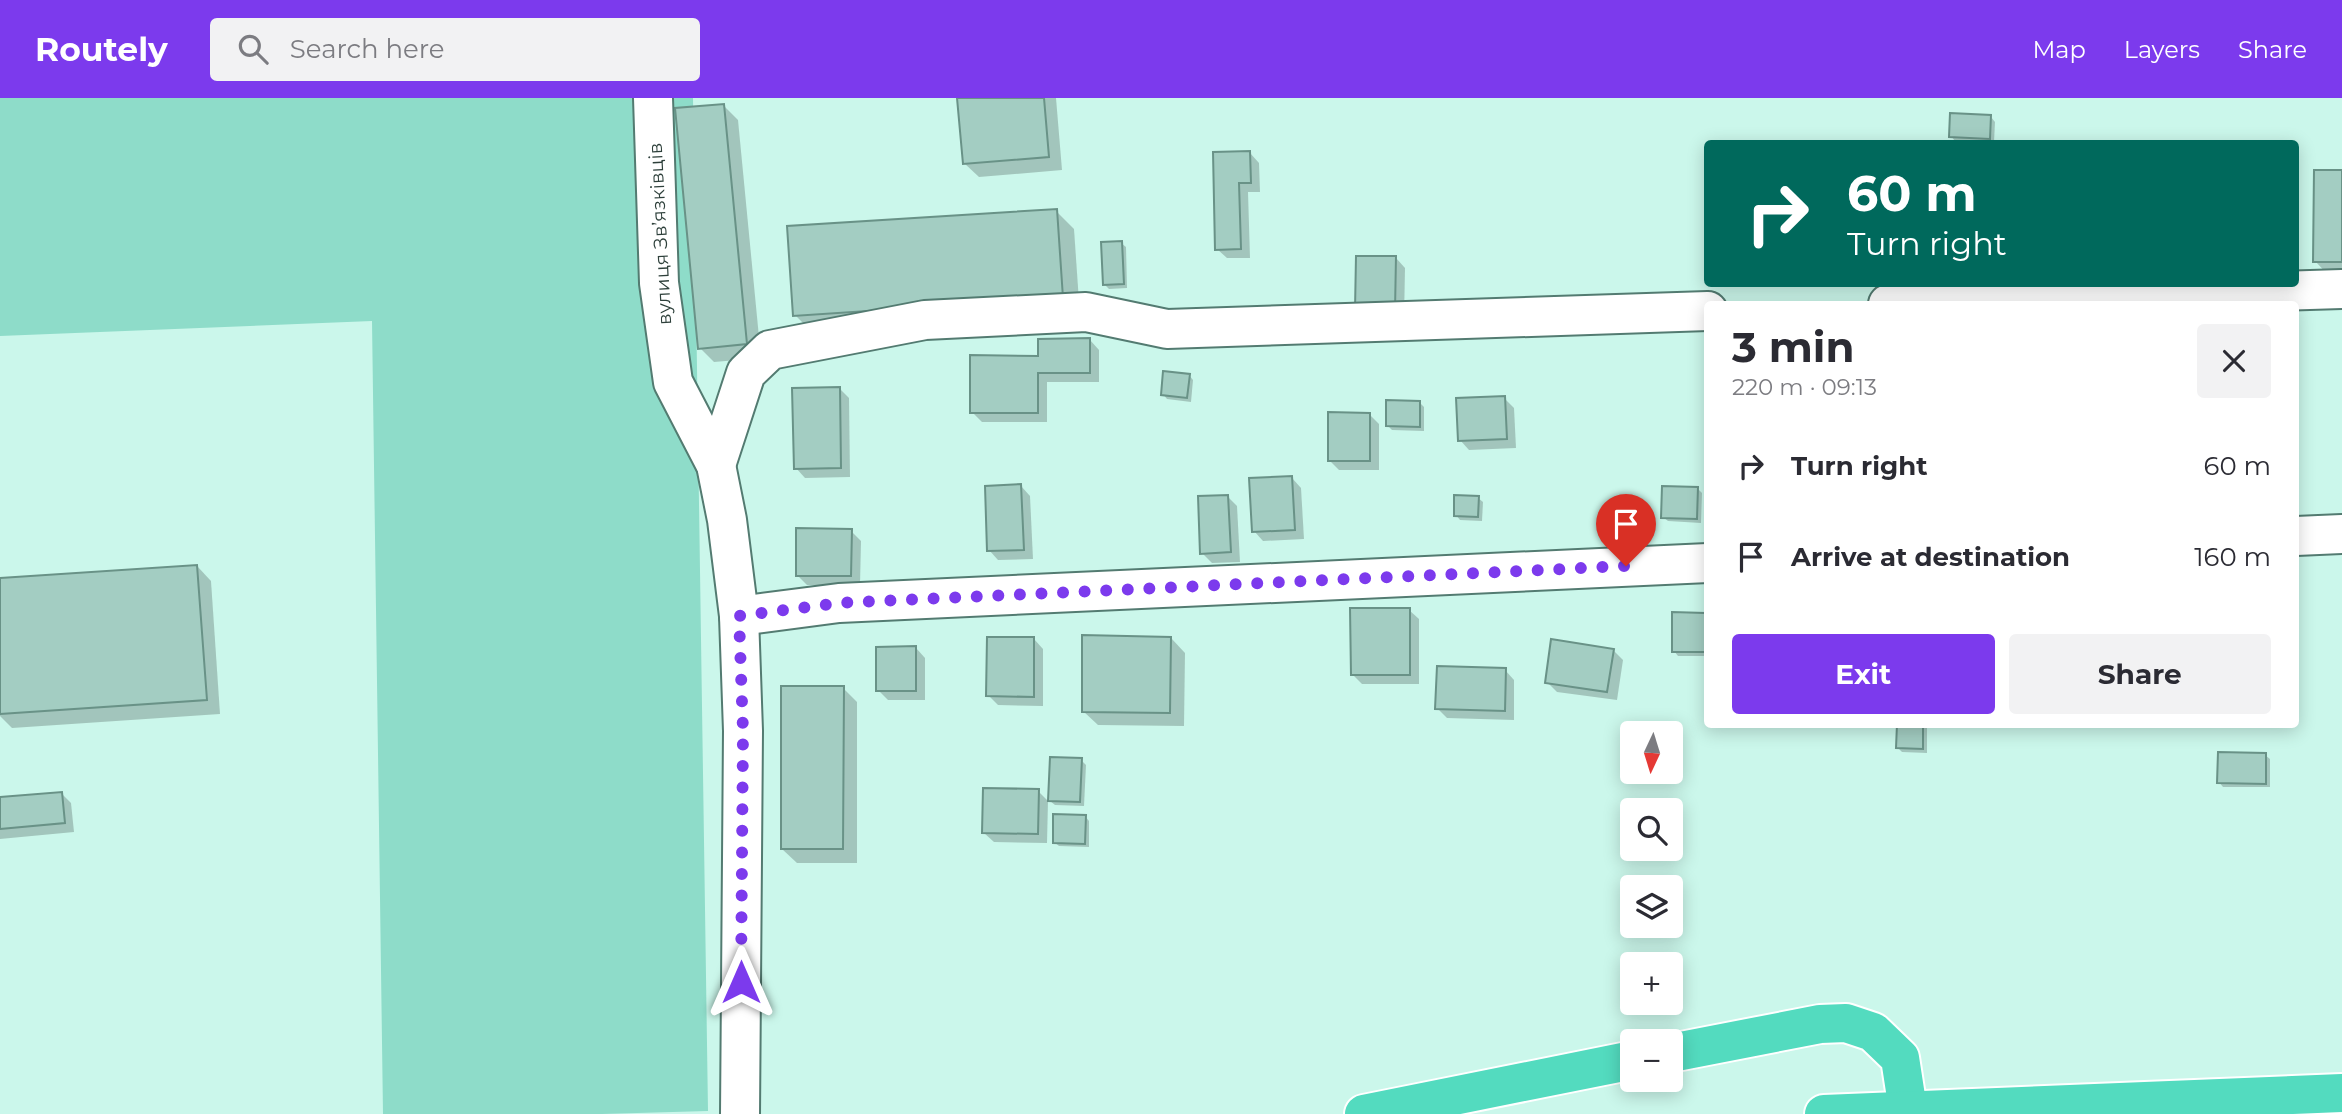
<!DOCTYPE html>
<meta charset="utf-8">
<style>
:root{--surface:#fff;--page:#f2f2f3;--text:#2b2b33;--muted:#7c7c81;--accent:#7c3aed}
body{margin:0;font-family:Montserrat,sans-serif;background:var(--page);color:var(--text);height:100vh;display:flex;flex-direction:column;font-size:26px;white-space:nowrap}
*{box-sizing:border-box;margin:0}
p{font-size:23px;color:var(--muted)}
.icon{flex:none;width:38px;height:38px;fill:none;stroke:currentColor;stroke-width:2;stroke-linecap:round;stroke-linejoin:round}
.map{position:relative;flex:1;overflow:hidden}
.details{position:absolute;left:1704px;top:203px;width:595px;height:427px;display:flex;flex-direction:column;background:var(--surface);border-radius:7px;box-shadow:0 4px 18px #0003}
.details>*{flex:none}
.banner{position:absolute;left:1704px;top:42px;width:595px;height:147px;border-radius:7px;box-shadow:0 4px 18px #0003;background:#00695c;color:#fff;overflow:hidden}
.needle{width:46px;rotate:184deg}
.buttons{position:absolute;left:1620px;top:623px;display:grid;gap:14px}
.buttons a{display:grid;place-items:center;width:63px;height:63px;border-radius:7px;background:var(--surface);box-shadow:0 4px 18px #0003;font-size:35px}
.pin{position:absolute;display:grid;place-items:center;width:60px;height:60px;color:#fff;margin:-72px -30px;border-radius:50% 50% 50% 0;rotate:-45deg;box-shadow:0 0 7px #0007}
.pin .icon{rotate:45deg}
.me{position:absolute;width:77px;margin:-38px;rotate:0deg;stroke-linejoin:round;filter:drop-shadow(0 0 5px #0008)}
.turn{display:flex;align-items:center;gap:24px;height:147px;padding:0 28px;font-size:32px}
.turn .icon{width:91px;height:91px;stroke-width:2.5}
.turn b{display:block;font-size:49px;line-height:60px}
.round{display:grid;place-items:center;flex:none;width:74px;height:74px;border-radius:7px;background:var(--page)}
.overview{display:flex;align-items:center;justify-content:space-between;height:119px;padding:0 28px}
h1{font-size:42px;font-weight:700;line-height:52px}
.primary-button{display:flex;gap:14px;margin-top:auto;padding:14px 28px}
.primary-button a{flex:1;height:80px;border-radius:7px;background:var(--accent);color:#fff;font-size:28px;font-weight:700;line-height:80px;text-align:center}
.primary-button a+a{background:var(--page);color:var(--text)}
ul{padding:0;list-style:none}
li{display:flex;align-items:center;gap:21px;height:91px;padding:0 28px}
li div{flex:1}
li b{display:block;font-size:26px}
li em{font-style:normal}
header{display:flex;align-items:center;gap:42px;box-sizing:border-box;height:98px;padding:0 35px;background:var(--accent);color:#fff}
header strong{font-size:33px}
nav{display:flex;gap:38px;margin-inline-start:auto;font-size:24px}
.search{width:490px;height:63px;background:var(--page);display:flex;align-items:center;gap:18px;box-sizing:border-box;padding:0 24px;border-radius:7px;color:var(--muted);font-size:26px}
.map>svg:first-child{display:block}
.green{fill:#8edcc9}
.shadow{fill:#0003}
.building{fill:#a3cdc2;stroke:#699287;stroke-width:2}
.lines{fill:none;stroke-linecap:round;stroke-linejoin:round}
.minor-casing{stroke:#537b71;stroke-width:42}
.highway-casing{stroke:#fff;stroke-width:42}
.minor{stroke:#fff;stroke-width:38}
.highway{stroke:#53dbbf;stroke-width:38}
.route{stroke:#7c3aed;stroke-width:12;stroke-dasharray:0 21.6}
.labels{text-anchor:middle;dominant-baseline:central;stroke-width:6;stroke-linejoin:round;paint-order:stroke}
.street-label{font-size:19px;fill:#2e403b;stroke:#fff}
</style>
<header>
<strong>Routely</strong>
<div class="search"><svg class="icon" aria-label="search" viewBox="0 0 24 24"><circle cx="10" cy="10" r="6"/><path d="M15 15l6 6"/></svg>Search here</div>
<nav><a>Map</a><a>Layers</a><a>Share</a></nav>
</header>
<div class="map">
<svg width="2342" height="1016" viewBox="0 0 2342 1016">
<rect width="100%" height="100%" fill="#cbf7eb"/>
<path class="green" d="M0,0h693l15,1013 -106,3h-219l-11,-793 -372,15z"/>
<g class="shadow">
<path d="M959,0h97l6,72 -83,7 -15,-14z"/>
<path d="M723,7l15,15 23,238 -47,4 -14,-14z"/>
<path d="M1991,19l4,5 -1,20 -39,-1 -4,-5z"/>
<path d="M1215,55h35l9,10 1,29h-12l2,66h-23l-10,-9z"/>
<path d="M2342,74v104h-13l-14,-15z"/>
<path d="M1056,113l18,18 6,87 -267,17 -18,-18z"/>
<path d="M1121,145l5,4 1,41 -18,1 -5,-5z"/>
<path d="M1396,160l9,10 -1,52 -38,-1z"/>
<path d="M1090,242l9,10v32h-52v40h-65l-10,-10 68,-55z"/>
<path d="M1189,277l4,5 -2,22 -24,-3 -4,-5z"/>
<path d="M839,290l10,10 1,79 -45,1 -9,-10z"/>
<path d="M1504,300l10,10 2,40 -47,2 -9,-10z"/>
<path d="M1420,305l4,4v24l-32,-1 -5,-5z"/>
<path d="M1370,317l9,9v46h-40l-10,-10z"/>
<path d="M1292,380l9,10 3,51 -41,2 -9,-10z"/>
<path d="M1021,388l9,10 3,63 -35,1 -9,-10z"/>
<path d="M1698,391l4,4 -1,30 -33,-2 -5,-4z"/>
<path d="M1228,399l9,9 3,56 -28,1 -10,-10z"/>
<path d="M1478,400l5,4 -1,19 -22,-1 -4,-5z"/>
<path d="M851,433l10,10 -1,44h-53l-10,-10z"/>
<path d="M197,468l14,15 9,133 -208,14 -12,-12v-136z"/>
<path d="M1409,512l10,9v65h-57l-10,-10z"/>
<path d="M1704,516l4,5v37h-30l-4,-5z"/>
<path d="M1171,540l14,15 -1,73 -86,-1 -15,-14z"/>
<path d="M1034,541l9,10v57l-45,-1 -10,-10z"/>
<path d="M916,550l9,10v42h-37l-10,-10z"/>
<path d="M1613,552l10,10 -6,40 -60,-8 -10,-10z"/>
<path d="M1505,572l9,10v40l-67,-2 -10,-10z"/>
<path d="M843,590l14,14v161h-60l-15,-14z"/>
<path d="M1898,626h26l3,4v25l-25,-1 -4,-4z"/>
<path d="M2265,657l5,4v28h-47l-4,-5z"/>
<path d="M1081,662l5,5 -2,41 -29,-1 -5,-4z"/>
<path d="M1038,693l10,10 -1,42 -53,-1 -10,-9z"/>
<path d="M61,695l10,10 3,29 -74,7v-40z"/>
<path d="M1085,718l4,5v26l-30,-1 -5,-4z"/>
</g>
<g class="building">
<path d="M957,0h87l5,59 -86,7z"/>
<path d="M724,6l23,240 -49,5 -23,-241z"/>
<path d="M1950,15l41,2 -1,24 -41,-2z"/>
<path d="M1250,53l1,32h-12l2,66 -26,1 -2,-98z"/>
<path d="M2314,72h28v92h-29z"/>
<path d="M1057,111l6,89 -270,18 -6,-90z"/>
<path d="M1122,143l2,43 -21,1 -2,-43z"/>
<path d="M1356,158h40l-1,55 -40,-1z"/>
<path d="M1090,240v35h-52v40h-68v-58l68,1v-17z"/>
<path d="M1163,273l27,3 -3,24 -26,-3z"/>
<path d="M840,289l1,81 -47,1 -2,-81z"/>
<path d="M1505,298l2,43 -49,2 -2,-43z"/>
<path d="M1386,302l34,1v26l-34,-1z"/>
<path d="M1328,314l42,1v48h-42z"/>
<path d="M1292,378l3,54 -43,2 -3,-54z"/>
<path d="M1021,386l3,66 -37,1 -2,-65z"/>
<path d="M1662,388l36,1 -1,32 -36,-1z"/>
<path d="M1228,397l3,57 -31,2 -2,-58z"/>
<path d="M1454,397l25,1 -1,21 -24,-1z"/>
<path d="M796,430l56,1 -1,47h-55z"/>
<path d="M197,467l10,135 -207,14v-136z"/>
<path d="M1350,510h60v67h-59z"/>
<path d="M1672,514l33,1v39h-33z"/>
<path d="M1082,537l89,2 -1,76 -88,-1z"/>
<path d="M987,539h47v60l-48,-1z"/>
<path d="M1551,541l63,10 -7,43 -62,-9z"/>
<path d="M916,548v45h-40v-44z"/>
<path d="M1437,568l69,2 -1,43 -70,-2z"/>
<path d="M781,588h63l-1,163h-62z"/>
<path d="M1897,626h26v25l-27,-1z"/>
<path d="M2218,654l48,1v31l-49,-1z"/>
<path d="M1050,659l32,1 -2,44 -32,-1z"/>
<path d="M983,690l56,1 -1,45 -56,-1z"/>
<path d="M62,694l3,31 -65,6v-32z"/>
<path d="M1053,716l33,1 -1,29 -32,-1z"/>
</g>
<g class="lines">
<g class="minor-casing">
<g id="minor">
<path d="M653,0l6,185 14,99 43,83 11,55 12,96 4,115 -3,383"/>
<path d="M1888,206l454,-15"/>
<path d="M716,367l30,-92 24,-23 155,-30 161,-8 81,17 541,-18"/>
<path d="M2296,438l46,-2"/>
<path d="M739,518l100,-13 869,-40"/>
</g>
</g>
<g class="highway-casing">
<g id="highway">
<path d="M1671,955l149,-29 26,-1 27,9 27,26 8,52 -1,4"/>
<path d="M1364,1016l269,-54"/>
<path d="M1824,1016l518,-21"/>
</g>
</g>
<use href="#minor" class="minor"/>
<use href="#highway" class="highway"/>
</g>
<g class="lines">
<path class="route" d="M741,884l2,-251 -4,-115 100,-13 787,-37"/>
</g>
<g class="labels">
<g class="street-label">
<text transform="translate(660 136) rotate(-93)">вулиця Звʼязківців</text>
</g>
</g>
</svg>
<div class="buttons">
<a><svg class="needle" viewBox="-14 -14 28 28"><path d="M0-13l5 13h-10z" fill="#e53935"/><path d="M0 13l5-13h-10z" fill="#7c7c81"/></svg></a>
<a><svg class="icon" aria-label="search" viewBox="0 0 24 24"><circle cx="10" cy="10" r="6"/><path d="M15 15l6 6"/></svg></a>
<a><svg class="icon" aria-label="layers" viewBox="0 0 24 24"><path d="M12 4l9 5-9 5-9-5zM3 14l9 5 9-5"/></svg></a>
<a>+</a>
<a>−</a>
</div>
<div class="pin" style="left:1626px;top:468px;background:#d93025"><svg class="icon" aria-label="arrive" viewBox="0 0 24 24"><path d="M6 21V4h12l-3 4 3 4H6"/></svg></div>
<svg class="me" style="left:741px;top:884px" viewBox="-20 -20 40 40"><path d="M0-17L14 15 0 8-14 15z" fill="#7c3aed" stroke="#fff" stroke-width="4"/></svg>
<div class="banner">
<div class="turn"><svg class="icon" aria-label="right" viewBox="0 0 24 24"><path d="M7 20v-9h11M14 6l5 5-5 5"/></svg><div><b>60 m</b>Turn right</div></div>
</div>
<section class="details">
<div class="overview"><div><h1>3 min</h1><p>220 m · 09:13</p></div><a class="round"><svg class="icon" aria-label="close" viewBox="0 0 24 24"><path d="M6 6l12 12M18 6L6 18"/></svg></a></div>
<ul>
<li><svg class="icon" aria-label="right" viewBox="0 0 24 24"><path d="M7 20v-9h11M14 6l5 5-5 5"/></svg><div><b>Turn right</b></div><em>60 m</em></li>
<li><svg class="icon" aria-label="arrive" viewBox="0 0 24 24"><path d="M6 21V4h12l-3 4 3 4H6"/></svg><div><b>Arrive at destination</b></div><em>160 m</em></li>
</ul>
<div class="primary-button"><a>Exit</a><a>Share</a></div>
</section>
</div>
